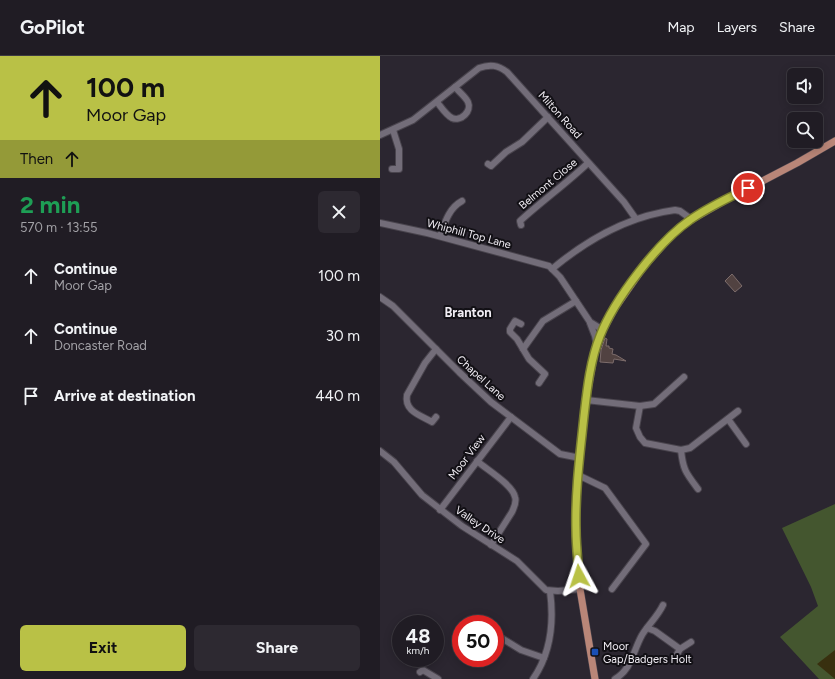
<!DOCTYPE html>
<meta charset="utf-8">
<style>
:root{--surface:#201c24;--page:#2d2931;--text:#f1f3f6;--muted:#a2a1a6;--line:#3d3a41;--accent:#b9c146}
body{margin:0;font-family:Figtree,sans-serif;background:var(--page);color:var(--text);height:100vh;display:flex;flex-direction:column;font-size:15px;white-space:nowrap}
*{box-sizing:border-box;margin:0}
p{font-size:13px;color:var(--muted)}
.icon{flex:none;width:22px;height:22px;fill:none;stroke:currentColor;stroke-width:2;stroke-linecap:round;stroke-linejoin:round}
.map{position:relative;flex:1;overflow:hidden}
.drawer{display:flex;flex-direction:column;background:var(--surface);width:380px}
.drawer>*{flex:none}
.banner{background:#b9c146;color:#111;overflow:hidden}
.fabs{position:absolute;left:407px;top:12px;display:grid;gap:8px}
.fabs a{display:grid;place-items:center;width:36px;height:36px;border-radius:6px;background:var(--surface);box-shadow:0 2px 10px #0003,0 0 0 1px var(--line);font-size:20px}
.speed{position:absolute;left:12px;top:559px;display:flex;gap:8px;font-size:20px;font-weight:700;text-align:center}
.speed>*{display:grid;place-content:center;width:52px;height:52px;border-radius:50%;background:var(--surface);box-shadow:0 2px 10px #0003,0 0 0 1px var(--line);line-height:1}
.speed small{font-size:10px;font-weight:400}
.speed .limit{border:6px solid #d22;background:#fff;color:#111}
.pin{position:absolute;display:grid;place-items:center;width:34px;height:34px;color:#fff;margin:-17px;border:2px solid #fff;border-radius:50%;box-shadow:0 1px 4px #0007}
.me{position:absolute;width:44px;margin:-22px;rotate:355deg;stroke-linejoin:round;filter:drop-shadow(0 0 3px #0008)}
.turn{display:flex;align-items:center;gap:14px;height:84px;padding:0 20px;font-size:18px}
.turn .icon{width:52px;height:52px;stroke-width:2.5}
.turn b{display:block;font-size:28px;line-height:34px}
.then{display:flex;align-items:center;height:38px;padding:0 20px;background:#0003;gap:8px;font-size:15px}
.round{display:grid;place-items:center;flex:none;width:42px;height:42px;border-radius:6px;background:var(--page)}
.head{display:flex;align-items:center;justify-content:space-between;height:68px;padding:0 20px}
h1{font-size:24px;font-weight:700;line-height:30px;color:#1e9e55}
.primary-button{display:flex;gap:8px;margin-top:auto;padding:8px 20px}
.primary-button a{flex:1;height:46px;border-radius:6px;background:var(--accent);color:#111;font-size:16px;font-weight:700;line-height:46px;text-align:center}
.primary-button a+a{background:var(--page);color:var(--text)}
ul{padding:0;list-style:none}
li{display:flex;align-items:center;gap:12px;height:60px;padding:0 20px}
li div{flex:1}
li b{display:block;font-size:15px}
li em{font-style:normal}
header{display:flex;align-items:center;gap:24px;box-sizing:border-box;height:56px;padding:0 20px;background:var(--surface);border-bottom:1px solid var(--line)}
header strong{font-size:19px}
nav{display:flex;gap:22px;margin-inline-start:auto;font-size:14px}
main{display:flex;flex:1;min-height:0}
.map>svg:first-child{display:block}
.green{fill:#44562f}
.sand{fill:#38300f}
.building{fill:#514241;stroke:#7c6c6b}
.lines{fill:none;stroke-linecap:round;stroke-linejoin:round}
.minor-casing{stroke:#49444d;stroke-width:8}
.major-casing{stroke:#49444d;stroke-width:8}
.minor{stroke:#736d79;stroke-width:6}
.major{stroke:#b98678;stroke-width:7}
.route-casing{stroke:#787d2e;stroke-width:10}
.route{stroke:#b9c146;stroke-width:7}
.transit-dot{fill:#1a4fb4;stroke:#121015;stroke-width:1.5}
.labels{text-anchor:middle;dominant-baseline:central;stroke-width:4;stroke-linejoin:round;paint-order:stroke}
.street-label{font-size:11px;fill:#f0ecf3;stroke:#121015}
.poi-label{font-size:11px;fill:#f0ecf3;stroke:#121015;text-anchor:start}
.quarter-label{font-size:13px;font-weight:bold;fill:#f0ecf3;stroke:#121015}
</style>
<header>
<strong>GoPilot</strong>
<nav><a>Map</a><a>Layers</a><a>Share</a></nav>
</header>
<main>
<section class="drawer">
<div class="banner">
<div class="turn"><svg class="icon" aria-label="ahead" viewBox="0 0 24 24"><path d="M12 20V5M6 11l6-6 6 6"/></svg><div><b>100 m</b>Moor Gap</div></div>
<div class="then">Then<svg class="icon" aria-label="ahead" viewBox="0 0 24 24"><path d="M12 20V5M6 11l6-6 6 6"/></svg></div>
</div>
<div class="head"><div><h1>2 min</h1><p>570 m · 13:55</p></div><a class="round"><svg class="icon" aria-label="close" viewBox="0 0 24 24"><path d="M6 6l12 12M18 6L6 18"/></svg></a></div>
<ul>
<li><svg class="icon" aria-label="ahead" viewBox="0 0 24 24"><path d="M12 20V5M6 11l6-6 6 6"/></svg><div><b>Continue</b><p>Moor Gap</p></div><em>100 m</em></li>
<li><svg class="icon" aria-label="ahead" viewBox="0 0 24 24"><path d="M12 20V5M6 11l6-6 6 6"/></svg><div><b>Continue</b><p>Doncaster Road</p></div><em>30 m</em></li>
<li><svg class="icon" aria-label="arrive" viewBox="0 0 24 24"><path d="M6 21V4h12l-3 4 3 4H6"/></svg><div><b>Arrive at destination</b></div><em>440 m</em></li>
</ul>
<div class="primary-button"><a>Exit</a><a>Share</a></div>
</section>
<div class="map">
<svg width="455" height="623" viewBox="0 0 455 623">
<rect width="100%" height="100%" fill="#2b2630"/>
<path class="green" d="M455,448v175h-16l-39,-42 38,-31 -7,-19 -29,-59z"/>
<path class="sand" d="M455,594v29l-18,-15z"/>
<g class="building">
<path d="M352,218l10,12 -7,6 -10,-11z"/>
<path d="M225,282l2,1 -1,7h3v2l4,1 -1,5 4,1 10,6 -12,-2 -1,4 -13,-1 1,-12z"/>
</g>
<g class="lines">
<g class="minor-casing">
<g id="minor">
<path d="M57,46c4,5 9,13 15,16 9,4 20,-7 16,-16 -3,-6 -9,-10 -13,-15"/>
<path d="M0,79l33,-15 66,-52c11,-4 19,-3 28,4l117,130 12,17"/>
<path d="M108,108l3,2 15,-14 16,-10 26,-25"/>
<path d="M12,113h7v-20l-6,-19"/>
<path d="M0,167l47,10 122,33 11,11 30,45 13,8"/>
<path d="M141,169l-1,-4c22,-20 47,-38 68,-58"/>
<path d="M60,180c5,-14 9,-28 22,-35"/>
<path d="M172,213c36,-30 77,-53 123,-59l5,1 11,8"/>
<path d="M0,241l13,9 66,66 32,30 69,52 20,4"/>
<path d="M210,267l5,13 2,10"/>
<path d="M141,268l-6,-3 -5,8v3l7,7 12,20 16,15 -6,9"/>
<path d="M143,293l20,-28 33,-20"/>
<path d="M206,344l54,6 14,-2 30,-27"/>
<path d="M260,350l-4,22 4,9 5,6 36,7 9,-2 48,-37"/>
<path d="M56,361l-4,5c-12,-7 -28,-11 -25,-27l18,-32 11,-14"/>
<path d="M348,363l18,25"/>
<path d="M301,394c2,20 5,23 17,39"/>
<path d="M0,395l14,11 28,33 40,31 55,35 29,29 12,1 22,-2"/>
<path d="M97,405c9,8 36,24 38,36 2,5 -1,10 -3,15l-21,33"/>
<path d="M198,419l27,13 41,56 -34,45"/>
<path d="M60,454l71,-93"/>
<path d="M267,572l8,3 25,18 11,-7"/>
<path d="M115,578l26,16 23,8"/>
<path d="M296,600l4,-7"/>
<path d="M40,616l3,-2 15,9"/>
<path d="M153,623c18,-26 21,-58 17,-88"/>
<path d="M235,623c17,-10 18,-28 27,-44 6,-10 16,-19 21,-30"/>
</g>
</g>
<g class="major-casing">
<path id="major" d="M215,623l-15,-90 -4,-58 2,-56 8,-75 8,-44 9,-26 12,-22 30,-43 29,-32 10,-9 40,-23 73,-38 38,-22"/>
</g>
<use href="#minor" class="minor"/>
<use href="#major" class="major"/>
</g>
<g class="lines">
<g class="route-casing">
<path id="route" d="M199,520c-1,-15 -3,-31 -3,-46 -1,-38 4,-76 8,-114 3,-26 6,-55 16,-80 14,-36 58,-94 90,-116 18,-13 39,-22 58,-32"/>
</g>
<use href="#route" class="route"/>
</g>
<rect class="transit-dot" x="211" y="592" width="8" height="8" rx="2"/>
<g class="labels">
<g class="street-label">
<text transform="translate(180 59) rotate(48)">Milton Road</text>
<text transform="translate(168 128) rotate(-40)">Belmont Close</text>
<text transform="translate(89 178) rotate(15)">Whiphill Top Lane</text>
<text transform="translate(101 322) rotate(42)">Chapel Lane</text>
<text transform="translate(87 401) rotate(-53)">Moor View</text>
<text transform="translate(100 469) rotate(34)">Valley Drive</text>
</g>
<g class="poi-label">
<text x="223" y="590">Moor<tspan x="223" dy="13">Gap/Badgers Holt</tspan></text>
</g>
<g class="quarter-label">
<text x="88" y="256">Branton</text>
</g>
</g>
</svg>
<div class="fabs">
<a><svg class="icon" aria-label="sound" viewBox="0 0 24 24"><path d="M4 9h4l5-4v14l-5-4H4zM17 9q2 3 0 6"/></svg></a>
<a><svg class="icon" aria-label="search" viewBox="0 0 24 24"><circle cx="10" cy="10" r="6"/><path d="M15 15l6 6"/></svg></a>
</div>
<div class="speed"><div>48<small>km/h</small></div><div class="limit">50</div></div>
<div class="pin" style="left:368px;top:132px;background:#d93025"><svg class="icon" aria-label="arrive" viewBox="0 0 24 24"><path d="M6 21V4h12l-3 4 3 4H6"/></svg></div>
<svg class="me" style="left:199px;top:520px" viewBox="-20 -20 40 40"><path d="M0-17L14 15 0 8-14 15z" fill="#b9c146" stroke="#fff" stroke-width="4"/></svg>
</div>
</main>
